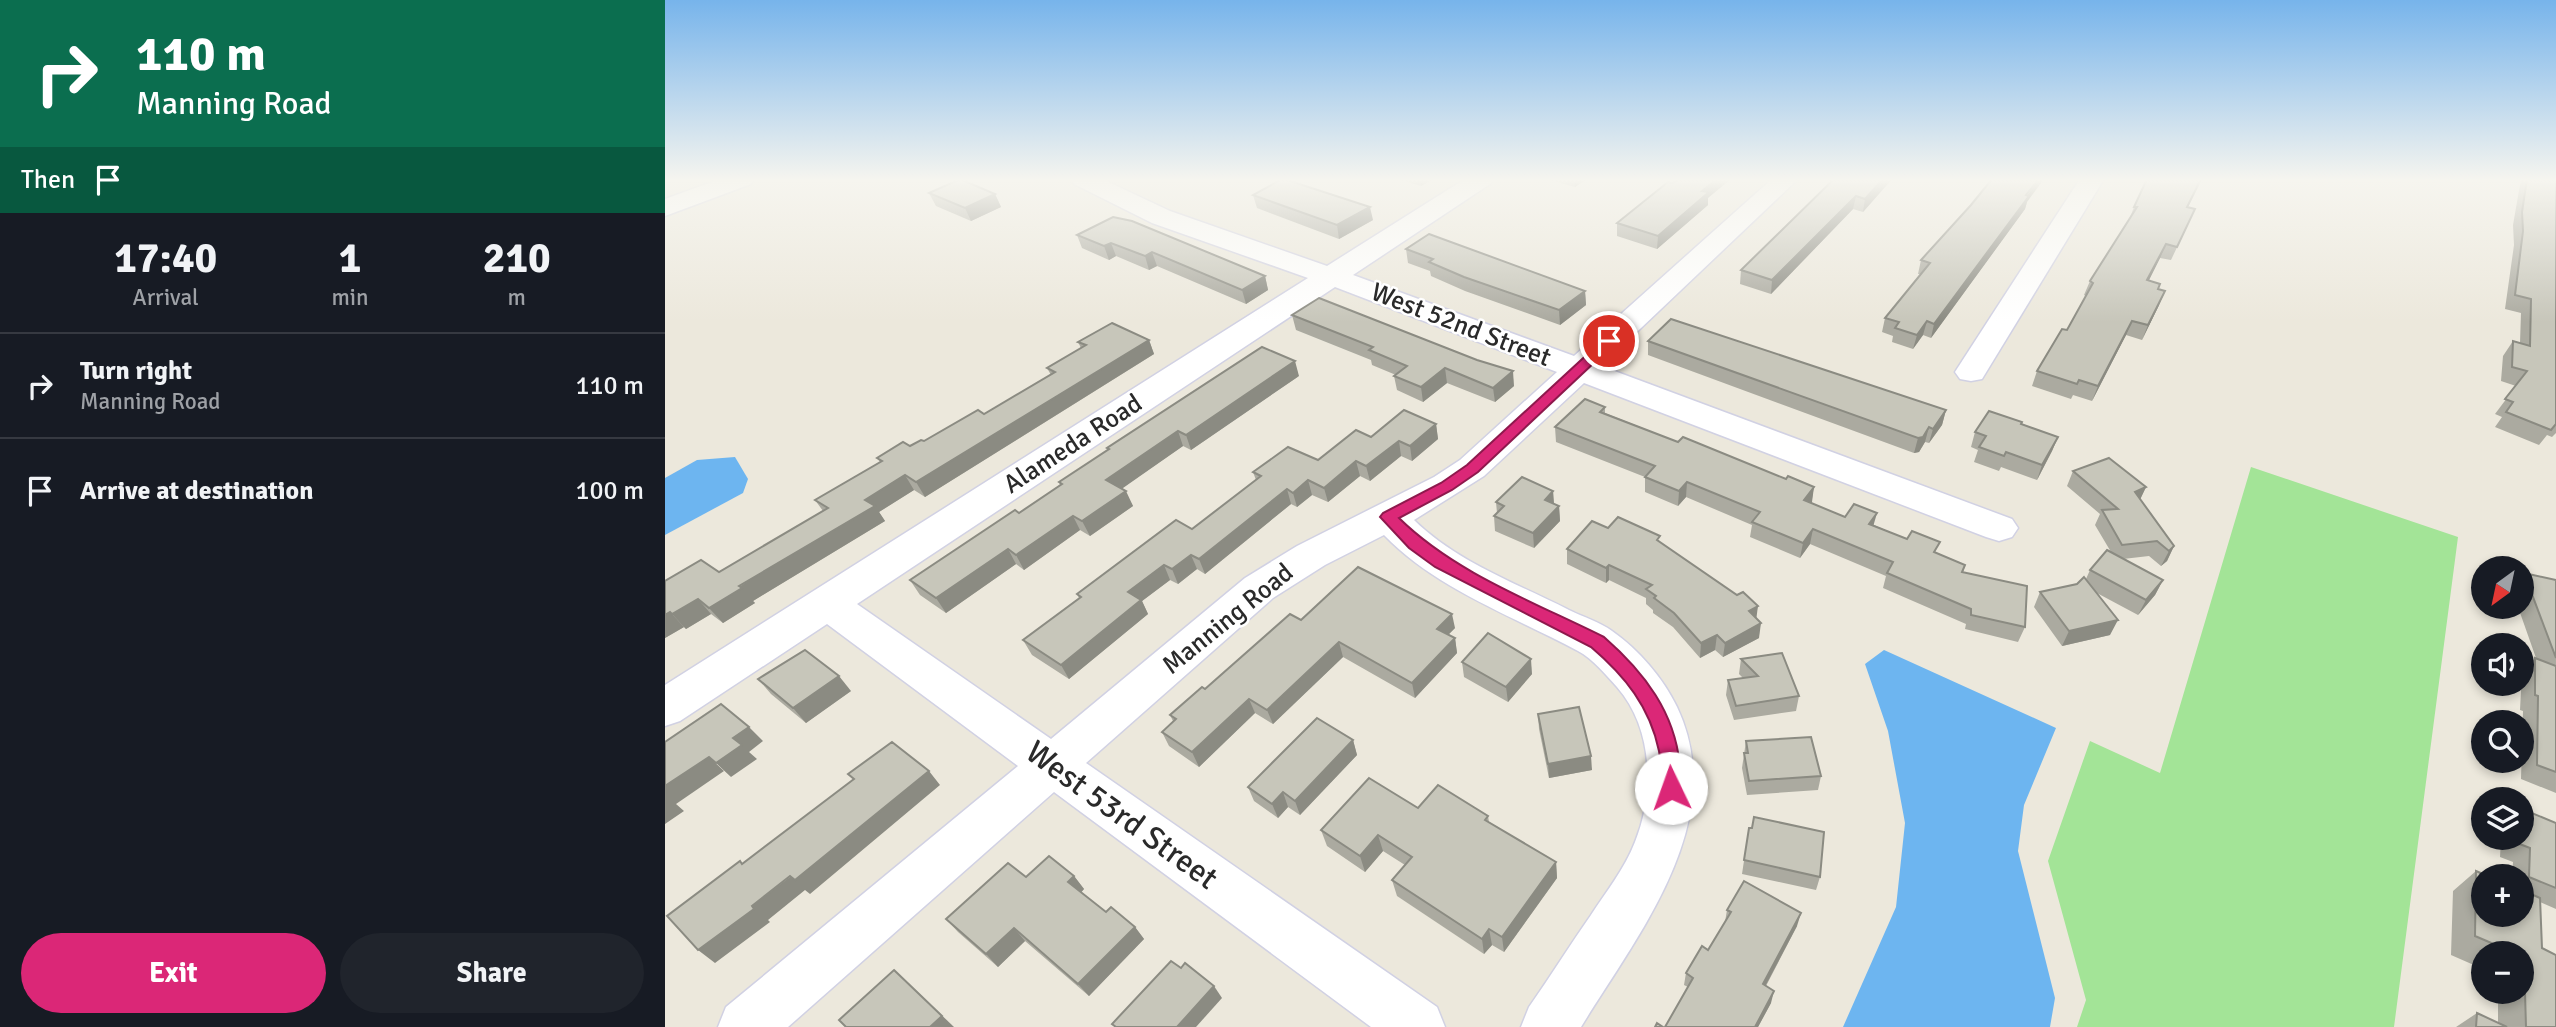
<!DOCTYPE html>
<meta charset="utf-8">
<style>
:root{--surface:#171b24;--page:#20242c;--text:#f1f3f6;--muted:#9ea1a6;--line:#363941;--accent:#db2777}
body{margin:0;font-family:Signika,sans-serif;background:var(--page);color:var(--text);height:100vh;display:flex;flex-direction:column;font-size:26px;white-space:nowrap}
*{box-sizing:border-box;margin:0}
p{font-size:23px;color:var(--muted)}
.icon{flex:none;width:38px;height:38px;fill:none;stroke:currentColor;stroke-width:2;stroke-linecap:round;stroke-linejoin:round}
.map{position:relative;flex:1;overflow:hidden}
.sheet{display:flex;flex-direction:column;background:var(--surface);width:665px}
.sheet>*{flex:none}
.hud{background:#0b6e4f;color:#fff;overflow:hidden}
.needle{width:46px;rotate:213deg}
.controls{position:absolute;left:1806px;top:556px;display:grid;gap:14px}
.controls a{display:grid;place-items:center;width:63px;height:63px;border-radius:50%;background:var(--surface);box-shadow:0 4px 10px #0003;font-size:35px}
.pin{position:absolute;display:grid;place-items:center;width:60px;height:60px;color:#fff;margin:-30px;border:4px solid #fff;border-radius:50%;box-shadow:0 2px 7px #0007}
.me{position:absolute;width:77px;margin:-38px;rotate:357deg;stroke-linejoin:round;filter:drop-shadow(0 0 5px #0008)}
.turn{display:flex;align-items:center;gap:24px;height:147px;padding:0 21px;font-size:32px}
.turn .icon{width:91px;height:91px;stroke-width:2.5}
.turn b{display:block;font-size:49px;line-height:60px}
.then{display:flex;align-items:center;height:66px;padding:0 21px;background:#0003;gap:14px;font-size:26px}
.eta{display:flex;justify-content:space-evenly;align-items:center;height:119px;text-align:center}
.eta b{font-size:42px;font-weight:700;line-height:49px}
.action{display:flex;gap:14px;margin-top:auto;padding:14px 21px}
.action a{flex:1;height:80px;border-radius:42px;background:var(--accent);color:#fff;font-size:28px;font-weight:700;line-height:80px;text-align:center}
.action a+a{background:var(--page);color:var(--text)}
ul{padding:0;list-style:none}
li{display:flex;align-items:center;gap:21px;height:105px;padding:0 21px;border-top:2px solid var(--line)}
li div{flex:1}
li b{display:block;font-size:26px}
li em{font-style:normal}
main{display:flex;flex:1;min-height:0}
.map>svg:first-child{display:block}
.green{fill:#a3e497}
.water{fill:#6db5f0}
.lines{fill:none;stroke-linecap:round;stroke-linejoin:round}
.minor-casing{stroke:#d1d1e3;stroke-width:3}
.minor{fill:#fff;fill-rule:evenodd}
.wall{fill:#abaaa0}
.shaded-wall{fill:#8b8b82}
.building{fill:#c7c6ba;stroke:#8b8b82;stroke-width:2}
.route{fill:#db2777;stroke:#8e194d;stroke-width:2}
.labels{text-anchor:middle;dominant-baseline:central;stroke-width:5;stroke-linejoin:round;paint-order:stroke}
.street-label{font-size:26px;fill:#2a2a2a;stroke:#fff}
.near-street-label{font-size:32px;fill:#2a2a2a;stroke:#fff}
</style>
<main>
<section class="sheet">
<div class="hud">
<div class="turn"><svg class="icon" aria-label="right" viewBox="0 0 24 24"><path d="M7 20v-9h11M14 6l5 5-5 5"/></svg><div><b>110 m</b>Manning Road</div></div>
<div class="then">Then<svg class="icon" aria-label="arrive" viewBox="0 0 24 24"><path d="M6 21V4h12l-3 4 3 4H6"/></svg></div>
</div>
<div class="eta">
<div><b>17:40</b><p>Arrival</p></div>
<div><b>1</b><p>min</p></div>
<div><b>210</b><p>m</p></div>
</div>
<ul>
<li><svg class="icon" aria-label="right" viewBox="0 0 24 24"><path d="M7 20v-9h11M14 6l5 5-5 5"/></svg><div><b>Turn right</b><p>Manning Road</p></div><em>110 m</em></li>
<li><svg class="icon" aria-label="arrive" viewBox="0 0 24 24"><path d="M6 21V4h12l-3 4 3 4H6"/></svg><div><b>Arrive at destination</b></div><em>100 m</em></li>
</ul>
<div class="action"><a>Exit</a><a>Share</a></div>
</section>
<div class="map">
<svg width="1891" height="1027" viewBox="0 0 1891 1027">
<rect width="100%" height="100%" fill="#ece8dc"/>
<path class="green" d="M1586,467l207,70 -64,490h-317l9,-27 -38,-139 42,-120 70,32z"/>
<g class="water">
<path d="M70,457l13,22 -5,14 -78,42v-57l32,-18z"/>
<path d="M1219,650l172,78 -32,77 -6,46 37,147 -5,29h-207l53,-120 9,-84 -17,-92 -23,-67z"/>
</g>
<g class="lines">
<g class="minor-casing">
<g id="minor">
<path d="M55,179h34l-3,5 -86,32v-17z"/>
<path d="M406,179h31l68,32 157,55 138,-87h28l-3,5 -137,91 221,81 198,-177h26l-197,187 411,153 6,9 -6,9 -13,4 -13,-4 -402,-154 -100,93 -70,44c43,42 102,63 155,90 14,7 31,12 43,21 27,19 51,47 65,76 54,114 -39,227 -96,320h-60l8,-20c21,-30 41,-62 62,-92 15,-23 34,-47 44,-73 20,-49 18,-114 -18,-155 -11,-12 -24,-28 -39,-36 -65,-35 -142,-62 -194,-116l-59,30 -52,33 -187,165 351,244 8,20h-74l-317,-235 -266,235h-70l8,-20 292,-241 -191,-142 -147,97 -15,5v-41l643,-407 -156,-55 -78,-39zM670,287l222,85 -97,88 -26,17 -137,69 -52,32 -194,161 -194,-135z"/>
<path d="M1415,179h24l-122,200 -11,2 -11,-2 -5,-7z"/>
</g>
</g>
<use href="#minor" class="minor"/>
</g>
<g class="wall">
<path d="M732,179h36l-12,7z"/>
<path d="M885,179h37l-12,8 -25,-7z"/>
<path d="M1169,179h58l-29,33 -10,-3 -82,85 -31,-10 1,-14z"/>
<path d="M1537,179l-14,28 1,15 -18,38 -11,-2 -11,22 9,9 1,16 -17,35 -16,-5 -34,66 -19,-6 -2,4 -39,-13 5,-15 30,-41 19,-34 -2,-1 6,-14 39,-61 5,-13z"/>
<path d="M1856,179h35v254l-4,4 -5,-2 -8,10 -44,-18 7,-10 -7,-3 21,-28 -15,-5 2,-25 10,-15 7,2 1,-30 -16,-4 9,-64 -1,-20z"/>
<path d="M264,193l66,1 6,13 -30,14 -35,-15z"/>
<path d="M588,195l120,25 -34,19 -82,-31z"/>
<path d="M1043,198v7l-51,44 -40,-13v-13z"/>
<path d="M1362,202l-2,7 -94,129 -8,-3 -10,14 -21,-7 1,-6 -11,-4 3,-14 36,-44h-3l3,-14 50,-55z"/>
<path d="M412,235l188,41 3,14 -22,14 -89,-38 -8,4 -33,-14 -7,4 -27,-12z"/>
<path d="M741,249l179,42 1,14 -26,20 -95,-34 -34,-15 -1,-5 -22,-8z"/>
<path d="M627,315l222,71 -19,16 -48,-19 -24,19 -26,-12 -3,-14 2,-1 -24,-10 -1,-5 -75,-30z"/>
<path d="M484,340l5,14 -229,143 -11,-7 -35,22 6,9 -132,80 2,2 -32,20 -12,-9 -25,15 -2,-2 -19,11v-57l54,-9 104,-61 -8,-11 65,-38 -3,-4 47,-17 60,-27 67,-39 -4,-7 34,-20 -3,-6z"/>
<path d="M983,341l298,69 -4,15 -13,18 -4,-1 -6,10 -5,1 -266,-98z"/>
<path d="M634,376l-108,74 -8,-4 -61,42 11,18 -43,30 -10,-6 -56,40 -8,-6 -70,49 -26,-18 -10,-15 109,-67 41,-28 -1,-3 49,-32 -1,-2z"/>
<path d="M940,407v6l73,29 108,37 28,8 -3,16 34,14 29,8 91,40 -2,8 62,54 -7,15 -53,-13 1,-5 -83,-36 3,-12 -76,-32 -10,14 -50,-21 2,-12 -66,-28 -8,9 -33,-14v-15l-89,-35 -1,-15z"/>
<path d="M771,424l2,15 -26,22 -11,-5 -31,25 -10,-5 -32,26 -16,-7 -15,12 -6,-3 -86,70 -8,-5 -19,15 -8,-4 -28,21 6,13 -79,65 -37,-24 -9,-15 56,-42 -2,-4 115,-65 64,-49 -3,-8 65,-12 53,-23z"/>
<path d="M1357,424l36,13 -6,14 -15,29 -36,-13 -2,4 -25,-9 4,-12 -7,-3 4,-15z"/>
<path d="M1408,471l73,16 -6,12 34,47 -7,15 -6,5 -12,-10 -26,3 40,21 -8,15 -17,20 -43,-23 15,43 -48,11 -28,-39 6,-15 37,-8 9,-5 4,-9 21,-18 -16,-27 5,-11 -33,-28z"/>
<path d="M888,491l1,13 5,2 1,15 -26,27 -39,-17 -1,-15 3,-3 -1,-11z"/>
<path d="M943,528l52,14 96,76 3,20 -36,19 -8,-7 -15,8 -27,-31 -20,-14v-3l-7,-6v-6l-37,-18 -3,3 -39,-19v-15z"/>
<path d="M1859,573l32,7v213l-35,-14 2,-68 -3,-1 2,-39 13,-13h1l-18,-51h4v-31z"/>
<path d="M636,620l154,8 -7,7 7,3 2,15 -42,45 -72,-41 -70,67 -18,-11 -56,54 -30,-21 -7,-14 11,-11 -3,-6z"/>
<path d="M1076,659l58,37 -3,15 -62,9 -8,-25 2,-15 15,-2 -4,-4z"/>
<path d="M797,662l70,12 -24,28 -44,-25z"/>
<path d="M93,679l93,12 -45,32 -35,-29z"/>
<path d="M873,714l54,56 -43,8 -10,-49z"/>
<path d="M688,740l4,15 -57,60 -12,-8 -10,11 -24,-17 -6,-14z"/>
<path d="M1081,741l75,35 -3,14 -71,5 -5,-27z"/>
<path d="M753,808l70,8 1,6 67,40 1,16 -53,74 -12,-7 -8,9 -87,-58 -5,-16 13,-15 -22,-14 -18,21 -38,-26 -6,-16z"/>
<path d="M1891,823v86l-16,-7 2,46 14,79h-100l21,-14 21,10v-31h24v-38h-39v15l-32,-14 2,-64 23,-20 46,44v-38h-10l1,-15 -13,-5 1,-19h21z"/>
<path d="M1084,828l71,49 -4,13 -74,-16z"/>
<path d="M409,876l10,13 -3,3 25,20 29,15 9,12 -55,57 -64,-55 -27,26 -40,-35 -12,-13 80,-42z"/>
<path d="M1062,910l70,16 -31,60 5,17 -13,24h-93l23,-40 -4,-2 2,-12 22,-23 17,-28z"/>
</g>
<g class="shaded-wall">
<path d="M755,179h13l-12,7z"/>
<path d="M910,179h12l-12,8z"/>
<path d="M1052,179h14l-23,19v7l-51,44 1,-13 44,-45z"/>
<path d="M1218,179h9l-29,33 2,-13z"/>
<path d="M1374,179h5l-17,23 -2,7 -94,129 3,-14z"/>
<path d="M330,194l6,13 -30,14 -6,-13z"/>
<path d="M1191,196l-3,13 -82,85 1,-14z"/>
<path d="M705,207l3,13 -34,19 -2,-14z"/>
<path d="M446,243l5,13 -7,4 -5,-14z"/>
<path d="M1501,244l-6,14 -18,36 5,-14z"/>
<path d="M487,252l5,14 -8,4 -4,-14z"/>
<path d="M600,276l3,14 -22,14 -4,-14z"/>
<path d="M920,291l1,14 -26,20 -1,-15z"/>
<path d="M1500,291l-6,14 -17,35 6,-15z"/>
<path d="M1262,321l-4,14 -10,14 4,-14z"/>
<path d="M1467,321l-6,14 -34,66 6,-15z"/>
<path d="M484,340l5,14 -229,143 -9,-15z"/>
<path d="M630,361l4,15 -108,74 -5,-15z"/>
<path d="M780,368l2,15 -24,19 -2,-15z"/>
<path d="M848,371l1,15 -19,16 -2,-14z"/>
<path d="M1281,410l-4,15 -13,18 4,-14z"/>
<path d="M771,424l2,15 -26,22 -2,-15z"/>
<path d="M1264,427l-4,15 -6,10 -5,1 4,-15z"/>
<path d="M513,431l5,15 -70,49 -7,-15z"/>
<path d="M1393,437l-6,14 -15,29 5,-15z"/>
<path d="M734,441l2,15 -31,25 -4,-15z"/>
<path d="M691,461l4,15 -32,26 -4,-14z"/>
<path d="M240,475l9,15 -35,22 6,9 -132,80 2,2 -32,20 -14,-15 156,-108z"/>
<path d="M643,480l4,15 -15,12 -4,-14z"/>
<path d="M1022,482l-1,15 -8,9 1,-15z"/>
<path d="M1149,487l-2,15 -10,13 2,-15z"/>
<path d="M1481,487l-7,15 -4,-10z"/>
<path d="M622,489l4,15 -86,70 -6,-15z"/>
<path d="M461,491l7,15 -43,30 -8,-15z"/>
<path d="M888,491l1,15 -9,-6z"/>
<path d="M894,506l1,15 -26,27 -1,-15z"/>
<path d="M1212,513l-4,14 -4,-3z"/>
<path d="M408,516l7,14 -56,40 -8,-15z"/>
<path d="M1148,529l-3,15 -10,14 3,-15z"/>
<path d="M1509,546l-7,15 -6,5 8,-15z"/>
<path d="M343,549l8,15 -70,49 -10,-15z"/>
<path d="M526,555l6,14 -19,15 -6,-15z"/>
<path d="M499,565l6,15 -28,21 6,13 -79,65 -8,-14 67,-73z"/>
<path d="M944,565v15l-3,3v-15z"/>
<path d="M1498,580l-8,15 -17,20 8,-15z"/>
<path d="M33,599l13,15 -25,15 -14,-15z"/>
<path d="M1093,606l-2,15 -7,-10z"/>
<path d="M5,612l14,15 -19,11v-23z"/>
<path d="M787,614l3,14 -16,16 -2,-15z"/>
<path d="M1453,620l-8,15 -48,11 7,-15z"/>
<path d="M1096,623l-2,15 -36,19 2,-14z"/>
<path d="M1052,635l-2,15 -15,8 1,-15z"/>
<path d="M790,638l2,15 -42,45 -3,-15z"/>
<path d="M674,642l4,15 -70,67 -6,-14z"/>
<path d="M866,659l1,15 -24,28 -2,-15z"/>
<path d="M174,676l12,15 -45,32 -13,-15z"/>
<path d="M584,699l6,14 -56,54 -7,-15z"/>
<path d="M84,727l14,14 -14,11 8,7 -26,18 -15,-14 17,-25z"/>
<path d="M688,740l4,15 -57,60 -5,-14z"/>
<path d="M926,756l1,14 -43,8 -1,-14z"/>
<path d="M44,757l15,14 -48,33 8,7 -19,13v-38z"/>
<path d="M264,771l11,14 -130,109 -5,-4 -37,30 2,2 -55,41 -17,-13 54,-44z"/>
<path d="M618,792l5,15 -10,11 -6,-14z"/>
<path d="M713,835l5,16 -18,21 -5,-16z"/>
<path d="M891,862l1,16 -53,74 -2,-15z"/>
<path d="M409,876l10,13 -6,7 -10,-14z"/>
<path d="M1136,913l-4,13 -37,70 3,-12z"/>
<path d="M470,927l9,12 -55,57 -11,-12z"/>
<path d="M349,928l11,13 -27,26 -12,-13z"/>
<path d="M824,929l3,16 -8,9 -2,-15z"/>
<path d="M229,970l14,13 46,44h-24z"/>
<path d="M549,986l8,12 -26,29h-19z"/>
<path d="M1109,991l-3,12 -13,24h-3z"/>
</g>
<g class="building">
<path d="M295,179l35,15 -30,14 -36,-15z"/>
<path d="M617,179h2l86,28 -33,18 -84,-30z"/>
<path d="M1014,179h38l-15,12 7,1 -51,44 -41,-13 51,-41 5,1z"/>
<path d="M1169,179h49l-18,20 -9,-3 -84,84 -31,-10z"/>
<path d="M1327,179h47l-13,16 3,1 -95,128 -7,-3 -10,14 -22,-7 4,-6 -14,-4 45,-55 -9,-3 50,-55z"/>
<path d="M1482,179h54l-14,28 8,2 -18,38 -11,-3 -19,36 13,4 -2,5 7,2 -17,34 -16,-4 -34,65 -19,-6 -2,4 -40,-13 25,-42 5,1 26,-47 -3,-2 47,-74h-3z"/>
<path d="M1862,179h29v245l-5,6 -45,-18 7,-10 -8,-3 22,-28 -15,-4 1,-26 17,5 1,-47 -16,-4 8,-64 -1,-19z"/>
<path d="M448,217l19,4 133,55 -23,14 -90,-38 -7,4 -34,-13 -7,3 -27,-11z"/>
<path d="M764,234l156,57 -26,19 -95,-33 -35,-15 4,-3 -27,-10z"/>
<path d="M654,298l158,62 36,11 -20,17 -48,-20 -24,19 -27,-11 13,-10 -38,-16 4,-3 -81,-32z"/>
<path d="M1006,319l275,91 -13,19 -4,-2 -6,10 -5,1 -270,-97z"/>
<path d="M447,323l37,17 -233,142 -11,-7 -40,25 10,6 -136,80 3,2 -33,20 -11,-9 -26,15 -2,-2 -5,3v-34l36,-21 18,12 109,-64 -13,-8 67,-39 -5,-3 26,-16 7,4 11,-6 3,1 54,-31 6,4 71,-42 -8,-4 39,-23 -8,-3z"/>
<path d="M597,347l33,14 -109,74 -8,-4 -72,49 20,11 -44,30 -9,-5 -57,39 -8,-6 -72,49 -26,-18 105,-70 4,3 43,-29 -3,-2 50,-33 -2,-1z"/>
<path d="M920,399l20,8 -5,5 78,30 5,-5 103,42 2,-3 26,11 -10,13 41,17 9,-13 23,9 -8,11 38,15 5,-8 28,11 -6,10 31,13 -3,7 65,14 -2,41 -54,-12v-6l-84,-36 6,-11 -80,-33 -10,14 -51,-21 8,-10 -73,-30 -8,9 -34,-14 10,-11 -100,-39z"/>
<path d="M739,410l32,14 -26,22 -11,-5 -33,25 -10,-5 -32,27 -16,-8 -15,13 -6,-4 -88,70 -8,-4 -19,14 -8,-4 -36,27 13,8 -80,65 -38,-25 58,-43 -4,-3 99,-74 16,9 69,-53 -8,-4 35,-25 30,13 38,-30 15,7z"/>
<path d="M1324,411l33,11 -1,2 37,13 -16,28 -36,-13 -2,4 -25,-9 7,-11 -11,-4z"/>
<path d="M1444,458l37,29 -11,5 39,54 -5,5 -12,-10 -35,4 -20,-35 16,-1 -45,-38z"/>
<path d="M857,477l31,14 -8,9 14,6 -26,27 -39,-17 10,-10 -8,-4z"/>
<path d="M953,517l42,19 -3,4 80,55 6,-3 15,14 -9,5 12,12 -36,20 -8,-8 -16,8 -27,-30 -20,-15 2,-2 -10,-7 6,-4 -43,-20 -3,3 -39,-19 25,-28 16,7z"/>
<path d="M1442,550l56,30 -17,20 -56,-30z"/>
<path d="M693,567l94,47 -15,15 18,9 -43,45 -73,-41 -72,68 -18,-11 -57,53 -30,-20 14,-13 -6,-4 32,-28 3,2 85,-75 11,6z"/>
<path d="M1859,573l32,7v78z"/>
<path d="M1419,577l34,43 -49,11 -29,-39 37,-8z"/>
<path d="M823,633l43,26 -25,28 -44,-25z"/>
<path d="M140,650l34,26 -46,32 -35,-29z"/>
<path d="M1117,653l17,43 -63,10 -8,-26 30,-4 -17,-17z"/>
<path d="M1870,658l21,8v106l-19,-7 1,-69 -3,-1z"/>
<path d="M56,704l28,23 -16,11 9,7 -26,18 -7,-6 -44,29v-44z"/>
<path d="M914,707l12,49 -43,8 -10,-50z"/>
<path d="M652,718l36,22 -58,61 -12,-9 -11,12 -24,-17z"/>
<path d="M1146,737l10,39 -72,5 -5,-28h4l-2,-12z"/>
<path d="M227,742l37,29 -134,109 -5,-4 -38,30 2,3 -56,41 -31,-34 73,-55 2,3 112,-85 -6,-5z"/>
<path d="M704,778l49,30 20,-23 50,31 -3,4 71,42 -54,75 -13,-8 -7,10 -90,-59 20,-23 -34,-22 -18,21 -39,-26z"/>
<path d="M1857,809l34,14v65l-27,-11 1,-29 -13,-5v-5h5z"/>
<path d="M1089,817l70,15 -4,45 -76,-17 5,-32h3z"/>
<path d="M384,856l25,20 -6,6 38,30 5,-5 24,20 -57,57 -64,-56 -28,26 -40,-35 62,-56 18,14z"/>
<path d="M1811,871l14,6h-7v38h39v-25l18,8 2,50 14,7v72h-30l-2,-70 -2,-1v-2h-5l-42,-18z"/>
<path d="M1079,881l57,32 -38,71 11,7 -19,36h-90l28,-49 -7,-5 16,-27 6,4 23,-38 -4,-2z"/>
<path d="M506,961l10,7 4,-5 29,23 -37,41h-61l-4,-3z"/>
<path d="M229,970l48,46 -12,11h-84l-7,-7z"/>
<path d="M1812,1013l30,14h-31z"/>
<path d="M992,1023l6,4h-8z"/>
</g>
<linearGradient id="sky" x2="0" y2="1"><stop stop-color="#77b4eb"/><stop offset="0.56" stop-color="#f6f5ef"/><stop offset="1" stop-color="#f6f5ef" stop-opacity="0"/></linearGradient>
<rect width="1891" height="322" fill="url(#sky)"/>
<path class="route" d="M944,337l7,4 -2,3 -136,128 -26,18 -53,28c56,55 135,84 205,119 40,35 72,76 76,131 1,10 2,18 -2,27l-7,2 -7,-2c-6,-14 -2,-30 -5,-44 -9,-44 -34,-75 -68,-104l-156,-80 -26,-19 -29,-31 3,-4 58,-30 26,-18 138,-127z"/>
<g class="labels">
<g class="street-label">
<text transform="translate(796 325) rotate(21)">West 52nd Street</text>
<text transform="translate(408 444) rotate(-33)">Alameda Road</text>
<text transform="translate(563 619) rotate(-39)">Manning Road</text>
</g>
<g class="near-street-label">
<text transform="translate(457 815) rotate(36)">West 53rd Street</text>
</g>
</g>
</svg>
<div class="controls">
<a><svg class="needle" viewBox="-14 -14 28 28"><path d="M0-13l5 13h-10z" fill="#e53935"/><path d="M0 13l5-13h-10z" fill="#9ea1a6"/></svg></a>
<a><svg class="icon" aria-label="sound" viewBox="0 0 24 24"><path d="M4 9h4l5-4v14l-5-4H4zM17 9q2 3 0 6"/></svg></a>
<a><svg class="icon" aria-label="search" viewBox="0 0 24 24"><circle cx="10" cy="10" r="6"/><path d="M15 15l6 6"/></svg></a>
<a><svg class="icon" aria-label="layers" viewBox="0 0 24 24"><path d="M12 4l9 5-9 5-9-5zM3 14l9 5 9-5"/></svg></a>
<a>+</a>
<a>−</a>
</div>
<div class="pin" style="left:944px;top:341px;background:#d93025"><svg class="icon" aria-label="arrive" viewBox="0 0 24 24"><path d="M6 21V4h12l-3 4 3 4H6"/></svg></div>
<svg class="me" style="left:1006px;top:788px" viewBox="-20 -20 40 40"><circle r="19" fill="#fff"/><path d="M0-13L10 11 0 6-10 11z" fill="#db2777"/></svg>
</div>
</main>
